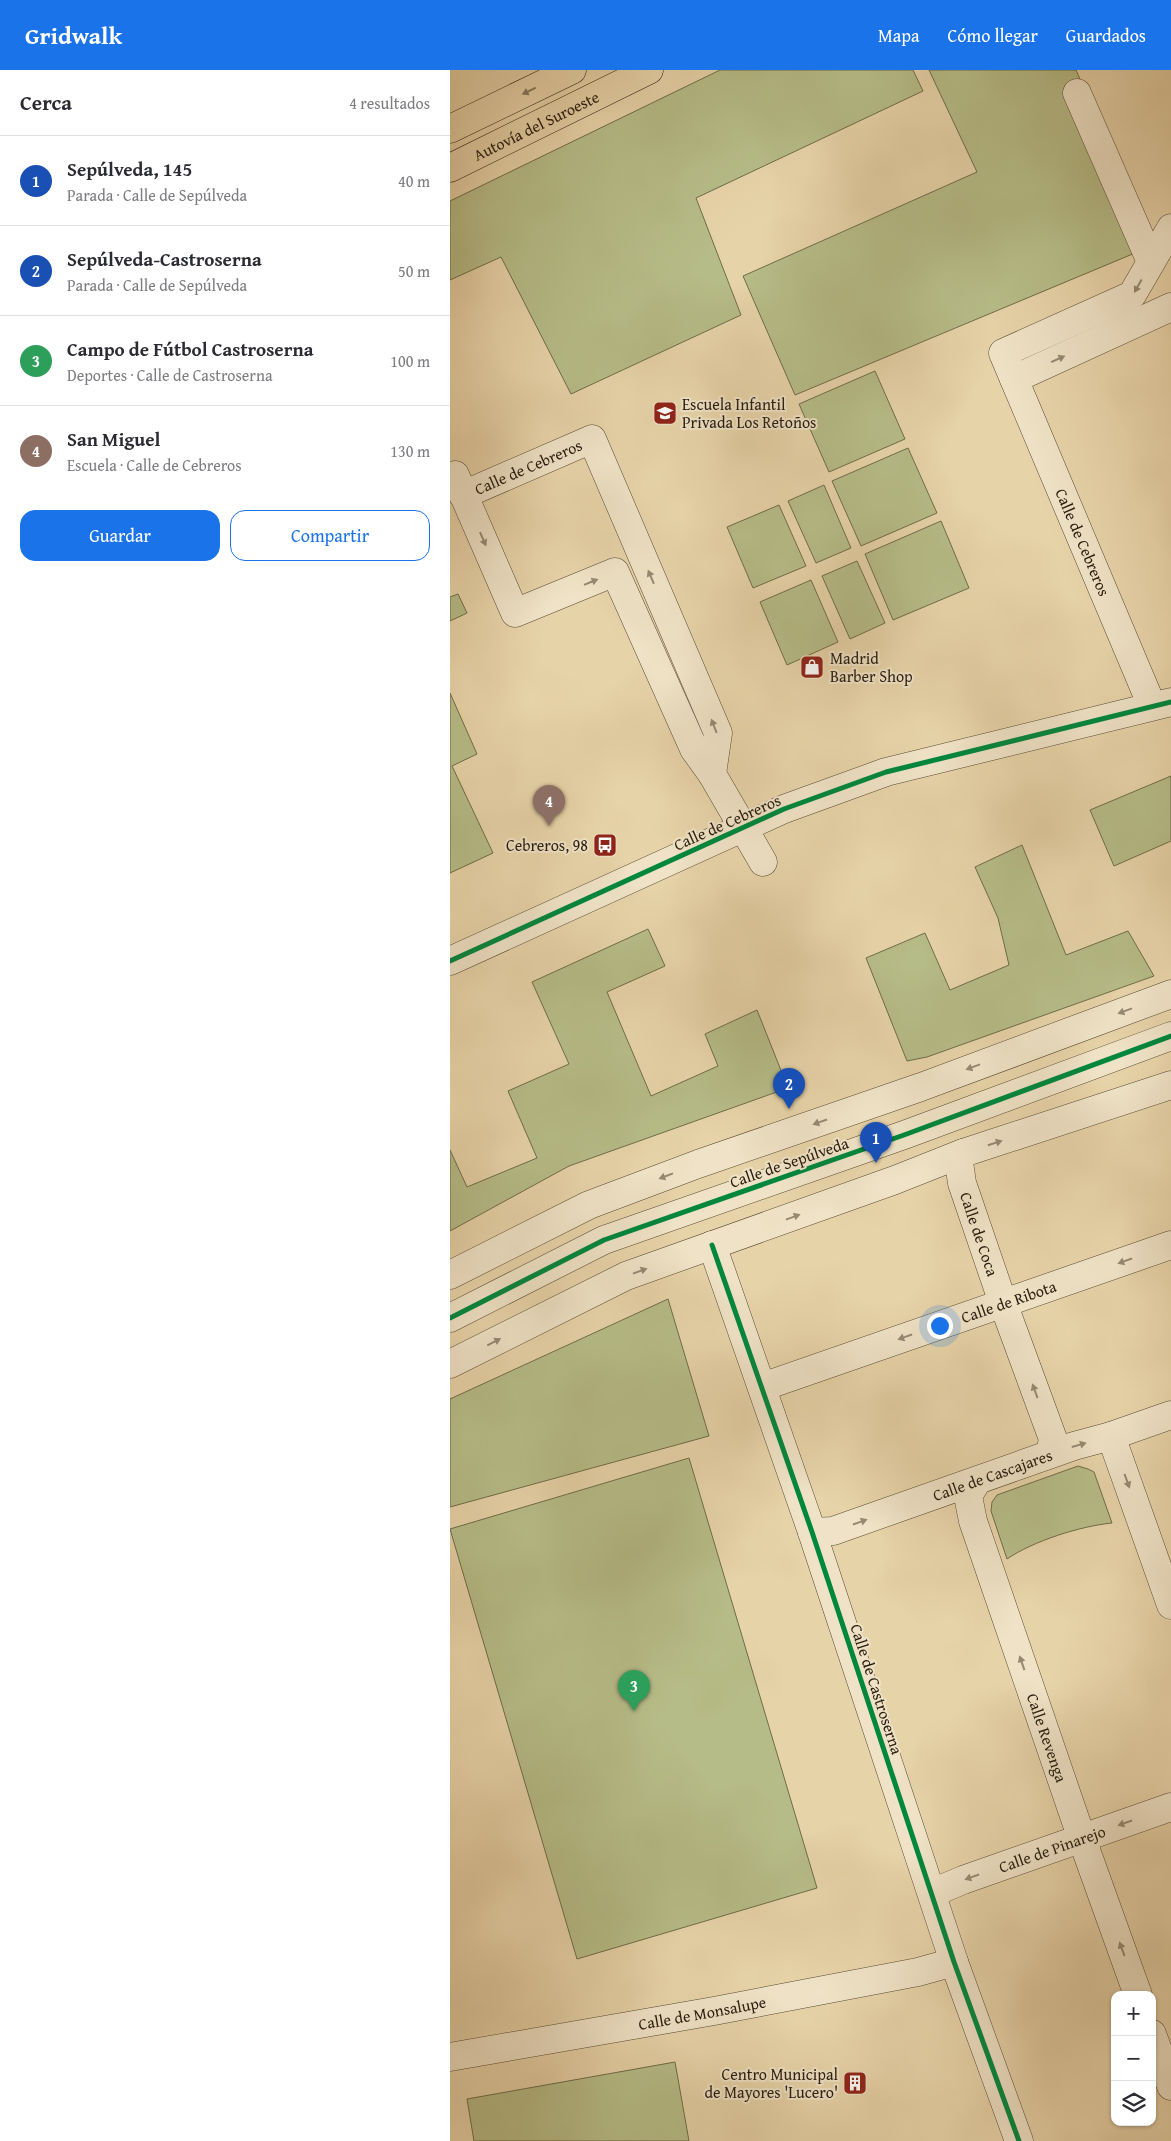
<!DOCTYPE html>
<html lang="es">
<meta charset="utf-8">
<style>
:root{--surface:#fff;--page:#f7f7f7;--text:#2b2b33;--muted:#7c7c81;--line:#e1e1e2;--accent:#1a73e8}
body{margin:0;font-family:"Gentium Book Plus",serif;background:var(--page);color:var(--text)}
.controls{position:absolute;right:15px;bottom:15px;display:grid;overflow:hidden;border-radius:10px;box-shadow:0 1px 4px #0004}
.controls button{width:45px;height:45px;display:grid;place-items:center;padding:0;border:0;border-bottom:1px solid var(--line);background:var(--surface);color:var(--text);font:25px sans-serif}
.you{position:absolute;left:489px;top:1255px;width:18px;height:18px;margin:-12px;border:4px solid #fff;border-radius:50%;background:#1a73e8;box-shadow:0 0 0 8px #1a73e833}
.badge{display:grid;place-items:center;width:32px;height:32px;border-radius:50%;background:var(--accent);color:#fff;font-size:16px;font-weight:700}
.pin{position:absolute;translate:-50% -41px;filter:drop-shadow(0 1px 2px #0008)}
.pin::after{content:'';position:absolute;top:26px;width:18px;height:15px;background:inherit;clip-path:polygon(0 0,100% 0,50% 100%)}
.list{margin:0;padding:0;list-style:none}
h2{display:flex;justify-content:space-between;align-items:center;height:65px;margin:0;padding:0 20px;font-size:21px}
h2 small{font-size:16px;font-weight:400;color:var(--muted)}
.list li{display:grid;grid-template-columns:32px 1fr auto;gap:15px;align-items:center;box-sizing:border-box;height:90px;padding:0 20px;border-top:1px solid var(--line)}
.list b{display:block;font-size:19px;white-space:nowrap}
.list p{margin:0;font-size:16px;white-space:nowrap;color:var(--muted)}
.list em{font-size:16px;font-style:normal;color:var(--muted)}
.actions{display:flex;gap:10px;padding:15px 20px}
.actions a{flex:1;padding:11px 0;border:1px solid var(--accent);border-radius:15px;text-align:center;font-size:18px;color:var(--accent)}
.actions .main{background:var(--accent);color:#fff}
.icon{flex:none;width:28px;height:28px;fill:none;stroke:currentColor;stroke-width:2;stroke-linecap:round;stroke-linejoin:round}
.map{position:relative;flex:none;width:721px;height:2071px;overflow:hidden}
header{display:flex;align-items:center;gap:30px;box-sizing:border-box;height:70px;padding:0 25px;background:var(--accent);color:#fff}
header strong{font-size:24px}
nav{display:flex;gap:28px;margin-inline-start:auto;font-size:18px}
main{display:flex}
aside{flex:1;background:var(--surface)}
.map>svg:first-child{display:block}
.green{fill:#b6bc87;stroke:#6e6c4a}
.lines{fill:none;stroke-linecap:round;stroke-linejoin:round}
.minor-casing{stroke:#574a34;stroke-width:29}
.highway-casing{stroke:#271c0e;stroke-width:29}
.minor{stroke:#efe2c6;stroke-width:28}
.highway{stroke:#e7d3a8;stroke-width:28}
.cycleway-casing{stroke:#efe2c6;stroke-width:8}
.cycleway{stroke:#00873e;stroke-width:5}
.oneway{fill:#87785b}
.oneway2{fill:#958973}
.labels{text-anchor:middle;dominant-baseline:central;stroke-width:4;stroke-linejoin:round;paint-order:stroke}
.street-label{font-size:16px;fill:#271c0e;stroke:#efe2c6}
.poi-label{font-size:16px;fill:#271c0e;stroke:#efe2c6;text-anchor:start}
</style>
<header>
<strong>Gridwalk</strong>
<nav><a>Mapa</a><a>Cómo llegar</a><a>Guardados</a></nav>
</header>
<main>
<aside>
<h2>Cerca<small>4 resultados</small></h2>
<ul class="list">
<li><span class="badge" style="background:#1a4fb4">1</span><div><b>Sepúlveda, 145</b><p>Parada · Calle de Sepúlveda</p></div><em>40 m</em></li>
<li><span class="badge" style="background:#1a4fb4">2</span><div><b>Sepúlveda-Castroserna</b><p>Parada · Calle de Sepúlveda</p></div><em>50 m</em></li>
<li><span class="badge" style="background:#2e9e5b">3</span><div><b>Campo de Fútbol Castroserna</b><p>Deportes · Calle de Castroserna</p></div><em>100 m</em></li>
<li><span class="badge" style="background:#8d6e63">4</span><div><b>San Miguel</b><p>Escuela · Calle de Cebreros</p></div><em>130 m</em></li>
</ul>
<div class="actions"><a class="main">Guardar</a><a>Compartir</a></div>
</aside>
<div class="map">
<svg width="721" height="2071" viewBox="0 0 721 2071">
<rect width="100%" height="100%" fill="#e7d3a8"/>
<filter id="stains"><feTurbulence type="fractalNoise" baseFrequency=".004" numOctaves="4"/><feColorMatrix values="0 0 0 0 .2 0 0 0 0 .09 0 0 0 0 .02 0 0 0 .5 -.17"/></filter>
<radialGradient id="worn" r=".72"><stop offset=".6" stop-color="#630" stop-opacity="0"/><stop offset="1" stop-color="#630" stop-opacity=".3"/></radialGradient>
<path class="green" d="M270,0h193l10,21 -227,107 45,117 -170,79 -70,-137 -51,23v-79z
M479,0h147l7,16 52,167 -340,142 -52,-119 234,-104z
M425,301l30,68 -76,33 -30,-68z
M458,378l29,65 -76,33 -29,-65z
M374,415l27,63 -35,15 -28,-62z
M329,435l27,61 -53,22 -26,-61z
M491,451l28,67 -76,32 -28,-66z
M407,491l28,62 -35,16 -28,-63z
M361,510l27,62 -51,23 -27,-63z
M8,524l9,19 -17,8v-24z
M0,623l27,61 -25,12 41,87 -43,20z
M721,706v65l-57,25 -24,-56z
M572,775l44,110 62,-24 26,45 -227,81 -20,4 -41,-103 59,-25 25,57 59,-25 -11,-47 -23,-51z
M198,859l17,37 -58,26 44,104 67,-30 -13,-32 52,-24 31,78 -219,78 -119,65v-81l17,37 70,-29 -29,-67 61,-27 -37,-82z
M218,1229l41,137 -259,71v-108z
M239,1388l128,430 -240,71 -127,-430z
M628,1396l10,3 6,3 18,51c-31,3 -79,18 -105,36l-16,-48 1,-9 5,-7z
M225,1992l14,79h-215l-7,-42z"/>
<g class="lines">
<g class="minor-casing">
<g id="minor">
<path d="M627,23l74,169"/>
<path d="M564,309l157,-72"/>
<path d="M0,407l5,-2 60,138 100,-41 79,177 18,25 51,88"/>
<path id="s1" d="M13,425l129,-56 126,294 -6,41"/>
<path d="M702,636l-149,-353 129,-58 39,-67"/>
<path d="M0,891l334,-152 102,-37 285,-70"/>
<path id="s2" d="M513,1083l-4,9 3,21 41,120 50,136 -3,15"/>
<path d="M262,1175l100,287 142,430 65,179"/>
<path d="M0,1205l139,-70 109,-41 223,-77 250,-93"/>
<path d="M0,1248l154,-78 300,-105 267,-99"/>
<path d="M0,1294l176,-88 269,-96 68,-27 208,-68"/>
<path id="s3" d="M312,1317l409,-142"/>
<path d="M661,1366l60,169"/>
<path id="s4" d="M527,1411l-9,15 5,25 109,318 56,156"/>
<path id="s5" d="M362,1462l21,-1 241,-85 37,-10 60,-21"/>
<path id="s6" d="M482,1823l31,-13 208,-73"/>
<path d="M702,1964l19,52"/>
<path id="s7" d="M0,1987l264,-46 204,-39 36,-10"/>
</g>
</g>
<g class="highway-casing">
<g id="highway">
<path d="M0,59l122,-59"/>
<path id="s8" d="M0,98l199,-98"/>
</g>
</g>
<use href="#minor" class="minor"/>
<use href="#highway" class="highway"/>
<g class="cycleway-casing">
<path id="cycleway" d="M0,891l334,-152 102,-37 285,-70
M262,1175l100,287 142,430 65,179
M0,1248l154,-78 300,-105 267,-99"/>
</g>
<use href="#cycleway" class="cycleway"/>
</g>
<defs><path id="oneway-solid" d="M-6-.8H1V-3.2L6.5 0L1 3.2V.8H-6Z" transform="scale(1.25)"/></defs>
<use class="oneway" href="#oneway-solid" transform="translate(79 21) rotate(154)"/>
<g class="oneway2">
<use href="#oneway-solid" transform="translate(688 216) rotate(119)"/>
<use href="#oneway-solid" transform="translate(608 289) rotate(-24)"/>
<use href="#oneway-solid" transform="translate(33 469) rotate(66)"/>
<use href="#oneway-solid" transform="translate(201 507) rotate(-113)"/>
<use href="#oneway-solid" transform="translate(141 512) rotate(-22)"/>
<use href="#oneway-solid" transform="translate(264 656) rotate(-111)"/>
<use href="#oneway-solid" transform="translate(675 941) rotate(160)"/>
<use href="#oneway-solid" transform="translate(523 997) rotate(160)"/>
<use href="#oneway-solid" transform="translate(370 1052) rotate(161)"/>
<use href="#oneway-solid" transform="translate(545 1073) rotate(-18)"/>
<use href="#oneway-solid" transform="translate(216 1106) rotate(159)"/>
<use href="#oneway-solid" transform="translate(343 1147) rotate(-20)"/>
<use href="#oneway-solid" transform="translate(675 1191) rotate(161)"/>
<use href="#oneway-solid" transform="translate(190 1201) rotate(-20)"/>
<use href="#oneway-solid" transform="translate(455 1267) rotate(161)"/>
<use href="#oneway-solid" transform="translate(44 1272) rotate(-27)"/>
<use href="#oneway-solid" transform="translate(585 1321) rotate(-110)"/>
<use href="#oneway-solid" transform="translate(629 1375) rotate(-16)"/>
<use href="#oneway-solid" transform="translate(677 1411) rotate(70)"/>
<use href="#oneway-solid" transform="translate(410 1452) rotate(-19)"/>
<use href="#oneway-solid" transform="translate(572 1593) rotate(-109)"/>
<use href="#oneway-solid" transform="translate(675 1753) rotate(161)"/>
<use href="#oneway-solid" transform="translate(522 1807) rotate(161)"/>
<use href="#oneway-solid" transform="translate(672 1879) rotate(-110)"/>
</g>
<defs>
<g id="school-square" transform="scale(1.25)"><rect x="-9" y="-9" width="18" height="18" rx="4" fill="#8f2418" stroke="#efe2c6"/><path d="M0-5L7-2L0 1L-7-2ZM-4 1L0 2.5L4 1V4Q0 6-4 4Z" fill="#fff"/></g>
<g id="shop-square" transform="scale(1.25)"><rect x="-9" y="-9" width="18" height="18" rx="4" fill="#8f2418" stroke="#efe2c6"/><path d="M-5-2.5h2.3a2.7 3.5 0 0 1 5.4 0H5L5.5 6h-11ZM-1.5-2.5h3a1.5 2.3 0 0 0-3 0Z" fill="#fff"/></g>
<g id="bus-square" transform="scale(1.25)"><rect x="-9" y="-9" width="18" height="18" rx="4" fill="#8f2418" stroke="#efe2c6"/><path d="M-5-6H5V4H4V6H2V4H-2V6H-4V4H-5ZM-3.5-4V0h7V-4ZM-3.5 1.2v1.5H-2V1.2ZM2 1.2v1.5H3.5V1.2Z" fill="#fff"/></g>
<g id="building-square" transform="scale(1.25)"><rect x="-9" y="-9" width="18" height="18" rx="4" fill="#8f2418" stroke="#efe2c6"/><path d="M-4-6H4V6H1V3H-1V6H-4ZM-2.5-4.3h1.7v1.8h-1.7ZM.8-4.3h1.7v1.8H.8ZM-2.5-1h1.7V.8h-1.7ZM.8-1h1.7V.8H.8Z" fill="#fff"/></g>
</defs>
<g fill-rule="evenodd">
<use href="#school-square" x="215" y="343"/>
<use href="#shop-square" x="362" y="597"/>
<use href="#bus-square" x="155" y="775"/>
<use href="#building-square" x="405" y="2013"/>
</g>
<g class="labels">
<g class="street-label">
<text stroke="none"><textPath href="#s8" startOffset="96">Autovía del Suroeste</textPath></text>
<text stroke="none"><textPath href="#s1" startOffset="71">Calle de Cebreros</textPath></text>
<text transform="translate(633 472) rotate(67)">Calle de Cebreros</text>
<text transform="translate(277 752) rotate(-24)">Calle de Cebreros</text>
<text transform="translate(339 1092) rotate(-19)">Calle de Sepúlveda</text>
<text stroke="none"><textPath href="#s2" startOffset="85">Calle de Coca</textPath></text>
<text stroke="none"><textPath href="#s3" startOffset="261">Calle de Ribota</textPath></text>
<text stroke="none"><textPath href="#s5" startOffset="190">Calle de Cascajares</textPath></text>
<text transform="translate(427 1619) rotate(72)">Calle de Castroserna</text>
<text stroke="none"><textPath href="#s4" startOffset="272">Calle Revenga</textPath></text>
<text stroke="none"><textPath href="#s6" startOffset="128">Calle de Pinarejo</textPath></text>
<text stroke="none"><textPath href="#s7" startOffset="256">Calle de Monsalupe</textPath></text>
</g>
<g class="poi-label">
<text x="232" y="334">Escuela Infantil<tspan x="232" dy="18">Privada Los Retoños</tspan></text>
<text x="380" y="588">Madrid<tspan x="380" dy="18">Barber Shop</tspan></text>
<text x="138" y="775" text-anchor="end">Cebreros, 98</text>
<text x="388" y="2004" text-anchor="end">Centro Municipal<tspan x="388" dy="18">de Mayores 'Lucero'</tspan></text>
</g>
</g>
<rect width="100%" height="100%" filter="url(#stains)"/>
<rect width="100%" height="100%" fill="url(#worn)"/>
</svg>
<div class="controls">
<button>+</button>
<button>−</button>
<button><svg class="icon" aria-label="layers" viewBox="0 0 24 24"><path d="M12 4l9 5-9 5-9-5zM3 14l9 5 9-5"/></svg></button>
</div>
<div class="you"></div>
<div class="pin badge" style="left:426px;top:1093px;background:#1a4fb4">1</div>
<div class="pin badge" style="left:339px;top:1039px;background:#1a4fb4">2</div>
<div class="pin badge" style="left:184px;top:1641px;background:#2e9e5b">3</div>
<div class="pin badge" style="left:99px;top:756px;background:#8d6e63">4</div>
</div>
</main>
